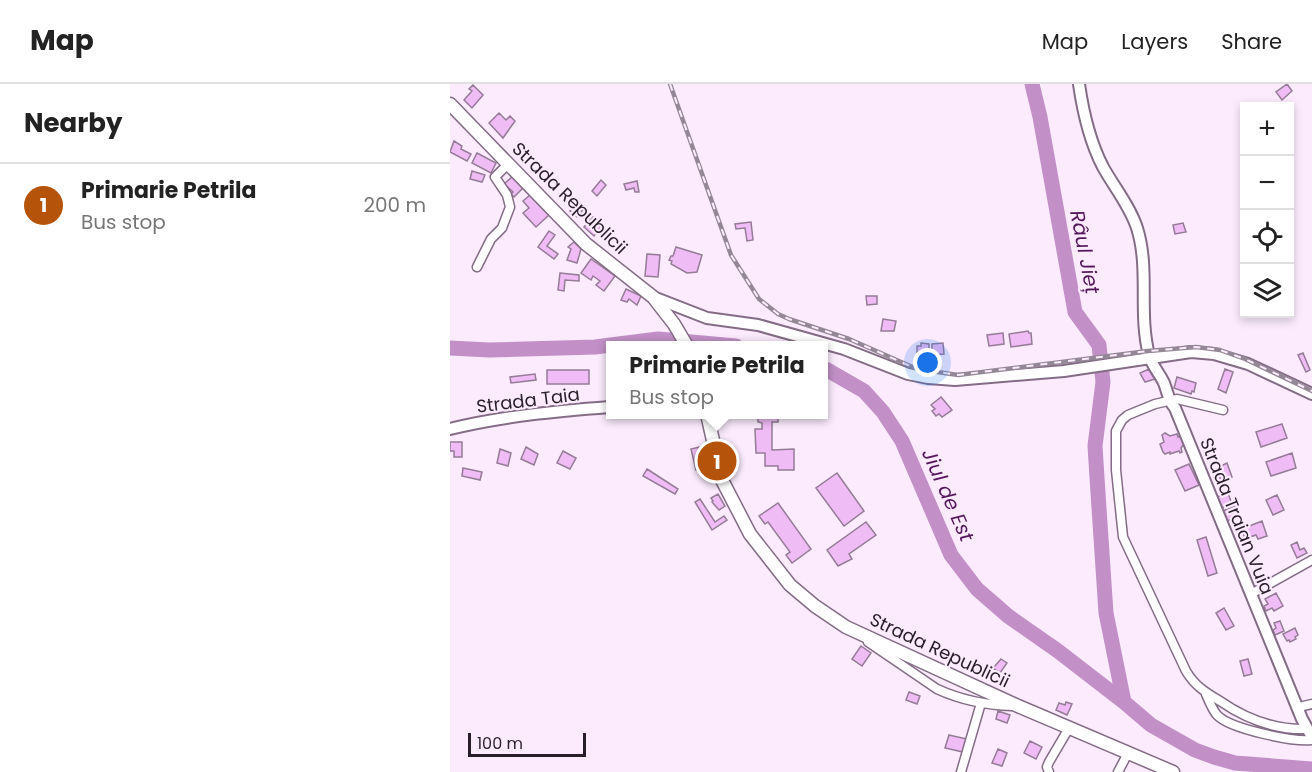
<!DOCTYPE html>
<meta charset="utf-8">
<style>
:root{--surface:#fff;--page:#f6f6f6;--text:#222;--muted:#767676;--line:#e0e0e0;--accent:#b45309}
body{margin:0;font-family:Poppins,sans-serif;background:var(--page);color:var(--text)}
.controls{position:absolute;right:18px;top:18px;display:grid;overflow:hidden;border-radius:0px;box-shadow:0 3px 9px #0003}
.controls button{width:54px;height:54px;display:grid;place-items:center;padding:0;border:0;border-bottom:2px solid var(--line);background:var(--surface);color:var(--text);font:30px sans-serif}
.scale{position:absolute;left:18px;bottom:15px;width:118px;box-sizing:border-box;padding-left:6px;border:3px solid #281e29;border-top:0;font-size:16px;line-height:21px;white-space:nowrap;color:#281e29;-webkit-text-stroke:4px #fbebfd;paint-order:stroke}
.you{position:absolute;left:478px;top:279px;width:21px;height:21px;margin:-15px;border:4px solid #fff;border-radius:50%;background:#1a73e8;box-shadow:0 0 0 9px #1a73e833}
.badge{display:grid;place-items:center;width:39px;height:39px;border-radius:50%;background:var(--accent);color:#fff;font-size:20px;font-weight:700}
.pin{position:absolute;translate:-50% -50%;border:3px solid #fff;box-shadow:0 2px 6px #0006}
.popup{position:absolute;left:156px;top:257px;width:222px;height:78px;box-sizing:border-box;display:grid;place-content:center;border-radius:0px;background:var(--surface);filter:drop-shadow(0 2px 4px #0005);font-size:20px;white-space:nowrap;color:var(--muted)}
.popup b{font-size:22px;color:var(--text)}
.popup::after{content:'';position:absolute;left:50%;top:100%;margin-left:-12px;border:12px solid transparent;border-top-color:var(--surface)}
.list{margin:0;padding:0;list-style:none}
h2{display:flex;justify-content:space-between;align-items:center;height:78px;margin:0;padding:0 24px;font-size:26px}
h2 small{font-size:20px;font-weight:400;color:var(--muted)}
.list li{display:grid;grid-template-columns:39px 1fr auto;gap:18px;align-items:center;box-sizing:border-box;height:84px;padding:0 24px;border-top:2px solid var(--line)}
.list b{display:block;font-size:22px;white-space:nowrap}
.list p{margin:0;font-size:20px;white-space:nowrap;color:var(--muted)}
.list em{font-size:20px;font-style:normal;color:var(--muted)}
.icon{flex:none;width:33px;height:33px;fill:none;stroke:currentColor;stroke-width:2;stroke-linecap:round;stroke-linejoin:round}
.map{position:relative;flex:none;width:862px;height:688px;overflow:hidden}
header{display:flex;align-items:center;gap:36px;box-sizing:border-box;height:84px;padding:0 30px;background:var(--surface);border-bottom:2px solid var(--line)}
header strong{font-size:28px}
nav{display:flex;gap:33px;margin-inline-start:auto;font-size:21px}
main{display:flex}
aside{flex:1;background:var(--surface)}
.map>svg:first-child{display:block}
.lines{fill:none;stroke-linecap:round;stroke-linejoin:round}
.river{stroke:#c290c7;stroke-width:15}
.building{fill:#f0bcf5;stroke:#947b96;stroke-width:1.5}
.minor-casing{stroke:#846c86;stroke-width:11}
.tertiary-casing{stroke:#846c86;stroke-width:14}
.secondary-casing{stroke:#846c86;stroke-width:15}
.minor{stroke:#fff;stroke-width:8}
.tertiary{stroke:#fff;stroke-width:10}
.secondary{stroke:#fff;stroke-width:12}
.rail-casing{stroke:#958896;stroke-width:4.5}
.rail{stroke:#fbebfd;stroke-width:2;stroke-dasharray:7;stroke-linecap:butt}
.labels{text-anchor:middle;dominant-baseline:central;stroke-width:4.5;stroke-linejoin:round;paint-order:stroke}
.street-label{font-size:18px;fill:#281e29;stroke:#fbebfd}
.water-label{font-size:20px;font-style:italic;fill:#54175b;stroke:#fbebfd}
</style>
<header>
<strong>Map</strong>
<nav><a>Map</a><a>Layers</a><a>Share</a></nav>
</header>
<main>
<aside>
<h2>Nearby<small></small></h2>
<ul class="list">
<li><span class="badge">1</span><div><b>Primarie Petrila</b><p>Bus stop</p></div><em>200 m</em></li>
</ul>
</aside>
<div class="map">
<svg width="862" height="688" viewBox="0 0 862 688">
<rect width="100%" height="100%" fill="#fbebfd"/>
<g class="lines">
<path class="river" d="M582,0l8,33 35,195 24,33 4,37 -8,64 3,47 8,120 18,89 27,23 44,25 19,7 21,6 77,6
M0,264l39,2 106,-3 63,-8 78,7
M374,284l40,23 19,21 19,29 49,114 26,34 31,27 50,35 66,51"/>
</g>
<path class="building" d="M837,0l5,7 -10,9 -6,-8z
M23,1l10,10 -11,13 -8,-8 8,-9 -3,-2z
M49,29l7,7 4,-4 5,5 -12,17 -14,-15z
M4,57l8,5 -1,3 10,5 -4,7 -17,-9z
M27,69l19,10 -5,10 -19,-10z
M22,87l13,4 -3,7 -12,-3z
M62,93l11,11 -9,9 -3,-3 2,-2 -9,-8z
M151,96l5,5 -9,11 -5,-5z
M187,97l2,11h-4l-1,-4 -8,2 -2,-6z
M80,111l19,20 -13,12 -13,-14 6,-5 -6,-7z
M127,116l8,7 -8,10 -7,-6z
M143,133l8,10 -7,9 -10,-9z
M301,138l2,18 -6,1 -2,-13 -9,1 -1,-5z
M733,139l3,9 -11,2 -2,-9z
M99,147l6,4 -8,11 11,8 -4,5 -16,-12z
M124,158l7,7 -4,14 -10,-3 4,-11 -3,-2z
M226,163l26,8 -5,17 -10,1 -16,-9 1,-3 -3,-1 2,-4h2z
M197,170l13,1 -2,22 -13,-1z
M141,175l24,17 -11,15 -8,-6 4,-4 -7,-5 -2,4 -10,-7z
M110,189l19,2v6l-14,-1 -1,11 -6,-1z
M176,205l15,7 -4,9 -8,-6 -2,3 -6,-2z
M416,212h11v8l-10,1z
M433,235l13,2 -2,10h-13z
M578,247l1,2h2l1,11 -21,3 -2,-13z
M553,249l1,11 -15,2 -2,-11z
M471,259l8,1v12h-12v-10h4z
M493,259l1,11 -12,1v-11z
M853,269l7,17 -4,2 -8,-17z
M699,285l6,10 -10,3 -5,-9z
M775,285l8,3 -7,21 -8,-4z
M97,286h42v14h-42z
M85,290l1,6 -25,3 -1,-6z
M727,293l19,6 -2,9 -2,-1 -1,3 -17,-6z
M491,313l11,13 -10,7 -3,-3 -3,2 -4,-5 3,-2 -4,-4z
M328,330v8h-6v28l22,-1v21h-16v-4h-13v-13h-9l-1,-24h7v-6l-4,-1v-7z
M832,340l5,14 -26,9 -5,-15z
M715,349l5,3 7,-2 1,3 3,-1 3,8 -3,4 1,4 -2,1 -1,-2 -9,3v-2l-5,2 -2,-2 -3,-8 4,-2 -2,-7z
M0,358h12v15h-8v-6h-4z
M76,363l12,7 -4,11 -13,-6z
M250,363l5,21 -9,2 -5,-21z
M50,365l11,4 -3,13 -11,-3z
M113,367l13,7 -6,11 -13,-6z
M842,369l4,15 -25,8 -5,-14z
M777,379l5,14 -11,4 -2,-6 2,-1 -1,-4 2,-1 -1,-3z
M739,380l10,21 -14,6 -10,-21z
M13,384l19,4 -2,8 -18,-4z
M197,385l31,20 -3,5 -32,-18z
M387,389l27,38 -20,15 -28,-38z
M778,409l4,11 -10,4 -5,-11z
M268,410l7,12 -6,4 -7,-8 1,-1 -2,-3z
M827,411l7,15 -11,5 -7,-15z
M250,415l15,23 9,-6 3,4 -15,10 -17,-28z
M328,419l33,46 -19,14 -6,-8 4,-3 -22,-30 -3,2 -6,-8z
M785,422l1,3 -4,1 3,8 -8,3 -4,-10z
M812,437l5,15 -9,3 -2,-4 -9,3 -1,-3 -2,1 -2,-7z
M416,438l10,13 -27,19 3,5 -14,7 -11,-16z
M756,453l11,36 -9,3 -11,-36z
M847,458l3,8 4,-2 3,5 -10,5 -6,-13z
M826,509l7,13 -9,5 -2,-3 -6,3 -2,-5 4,-2 -3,-5z
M774,524l10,18 -8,4 -10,-17z
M830,537l4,10 -9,4 -2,-5 3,-2 -2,-5z
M845,544l3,7 -3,2 1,2 -6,3 -1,-2 -2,1 -4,-7z
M411,562l10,7 -9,13 -10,-7z
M551,575l6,4 -7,10 -7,-5z
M798,575l4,15 -8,2 -4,-15z
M459,608l11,4 -3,8 -11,-4z
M616,618l6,2 -5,11 -11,-5 3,-7 6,2z
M548,627l12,4 -3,8 -11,-4z
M499,651l18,4 -4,13 -18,-4z
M580,657l12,6 -6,12 -12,-6z
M548,665l9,4 -5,13 -10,-3z"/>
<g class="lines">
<g class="minor-casing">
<path id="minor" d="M27,183l14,-28 11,-11 8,-21 -3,-12 -12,-18 13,-13
M773,326l-46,-11 -22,5 -27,11 -6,5 -6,11v39l7,67 63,134c9,15 19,21 34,30 26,18 55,29 87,28
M801,510l61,-34
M418,558l69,47c24,11 48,16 75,17
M756,610c3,7 6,15 11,21 13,14 76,27 95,25
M849,623l13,-3
M511,688l20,-69
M599,688l-2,-5 2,-5 20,-34
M668,688l10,-19"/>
</g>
<g class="tertiary-casing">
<path id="tertiary" d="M629,0c4,28 11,58 24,83 11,20 27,39 34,61 13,41 1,85 12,127 2,9 11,19 15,28 4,10 4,17 11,25l127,311 10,18
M203,213l54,21 51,7 86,24 64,25 20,4 27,2 109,-9 127,-19 23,2 34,10 64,30
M0,345c53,-13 107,-18 160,-22"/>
</g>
<g class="secondary-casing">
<path id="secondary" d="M0,20l136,140 67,53 21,27 13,22
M257,330l15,66 28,54 40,51 25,21 31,21 172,79 155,66"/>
</g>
<use href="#minor" class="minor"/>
<use href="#tertiary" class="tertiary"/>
<use href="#secondary" class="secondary"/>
<g class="rail-casing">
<path id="rail" d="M220,0l61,171 28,44 19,15 11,5 60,20 68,30 41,6 190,-24 48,-4 24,3 25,9 67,32"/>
</g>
<use href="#rail" class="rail"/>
</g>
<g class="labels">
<g class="street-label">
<text transform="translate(120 114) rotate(44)">Strada Republicii</text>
<text transform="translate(78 316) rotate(-7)">Strada Taia</text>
<text transform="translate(787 432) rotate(68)">Strada Traian Vuia</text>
<text transform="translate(490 566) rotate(25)">Strada Republicii</text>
</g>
<g class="water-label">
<text transform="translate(635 168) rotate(79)">Râul Jieț</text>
<text transform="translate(498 411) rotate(66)">Jiul de Est</text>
</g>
</g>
</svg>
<div class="controls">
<button>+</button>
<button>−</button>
<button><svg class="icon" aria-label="locate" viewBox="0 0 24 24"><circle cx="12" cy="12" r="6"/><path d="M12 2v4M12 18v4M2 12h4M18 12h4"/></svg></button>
<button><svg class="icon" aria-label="layers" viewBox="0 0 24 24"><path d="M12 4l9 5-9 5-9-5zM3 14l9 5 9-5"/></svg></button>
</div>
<div class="scale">100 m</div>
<div class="you"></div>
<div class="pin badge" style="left:267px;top:377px">1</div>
<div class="popup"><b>Primarie Petrila</b>Bus stop</div>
</div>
</main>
